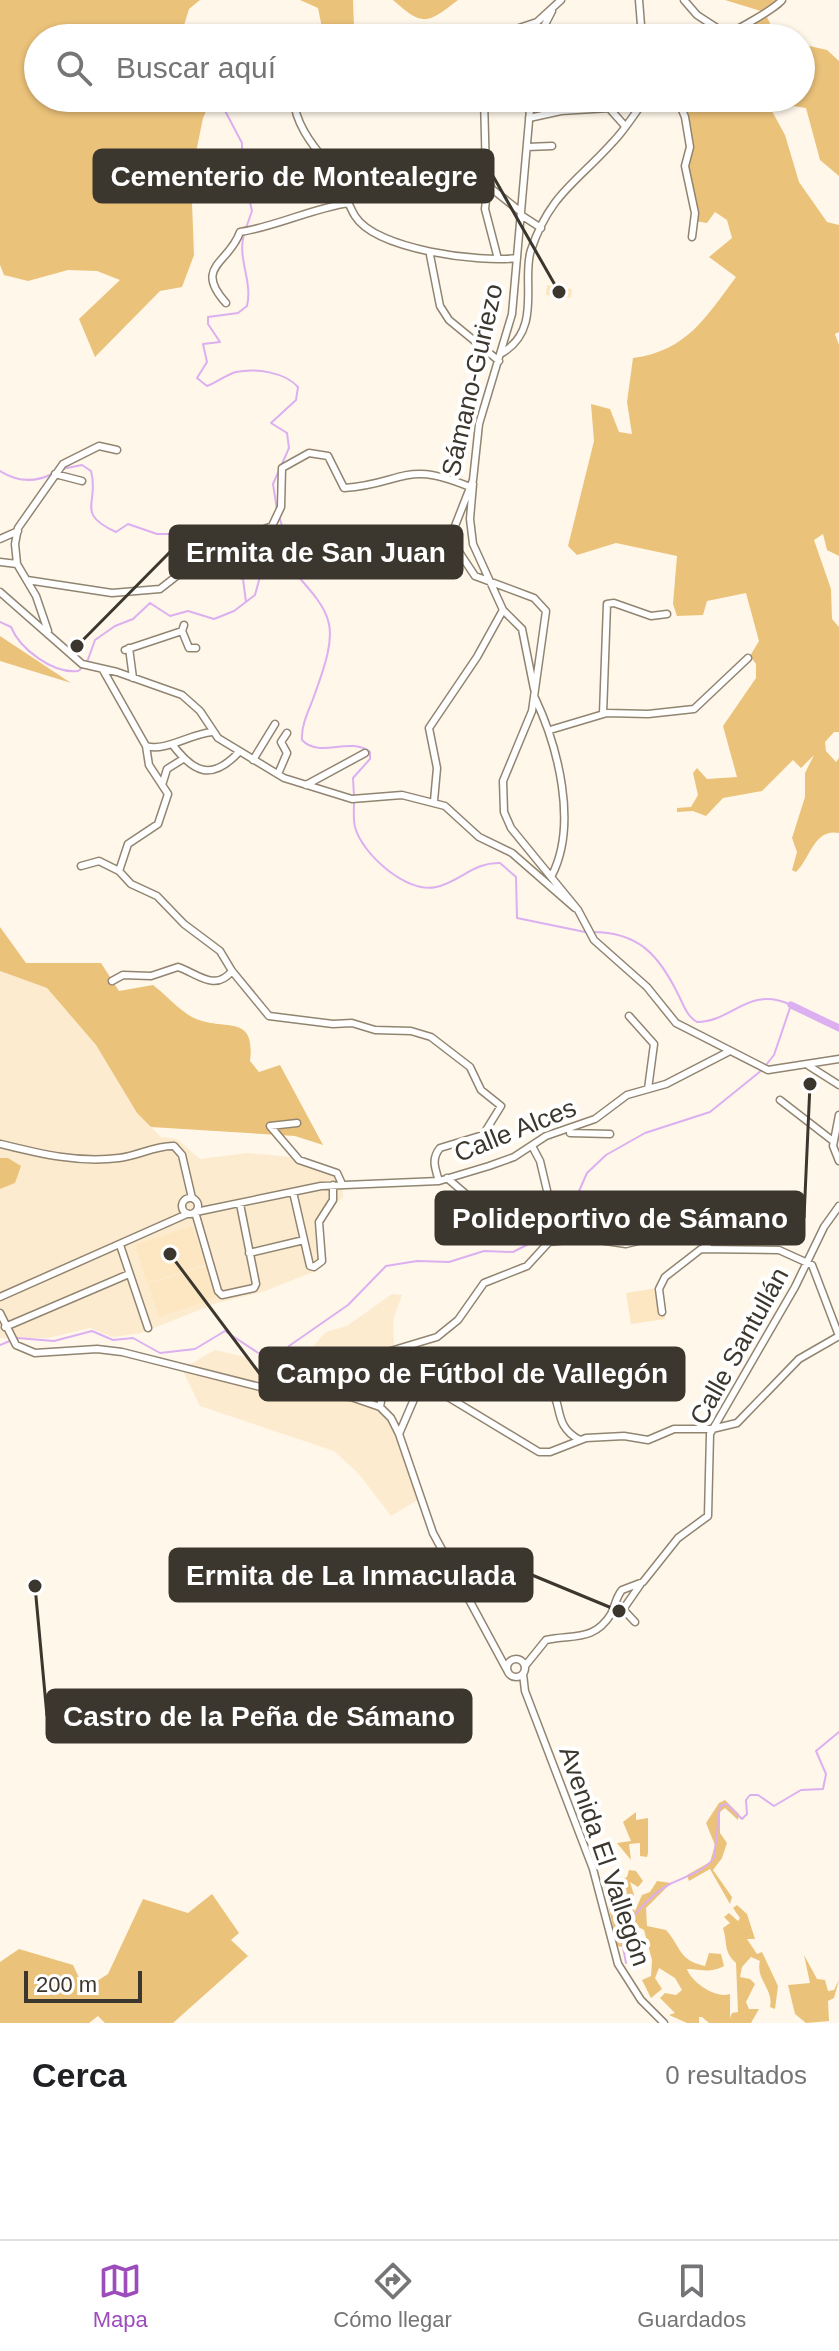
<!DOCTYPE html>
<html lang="es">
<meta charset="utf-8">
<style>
:root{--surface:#fff;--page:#f2f2f2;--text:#202124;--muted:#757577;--line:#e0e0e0;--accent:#9d4cbc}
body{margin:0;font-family:Arial,sans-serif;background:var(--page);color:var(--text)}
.scale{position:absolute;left:24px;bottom:20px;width:118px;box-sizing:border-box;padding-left:8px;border:4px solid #3c372e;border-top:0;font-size:22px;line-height:28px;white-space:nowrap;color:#3c372e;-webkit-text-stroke:6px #fff;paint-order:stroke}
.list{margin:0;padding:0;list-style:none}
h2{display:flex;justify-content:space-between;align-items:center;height:104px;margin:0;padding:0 32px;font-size:34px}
h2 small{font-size:26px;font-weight:400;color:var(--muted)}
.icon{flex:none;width:44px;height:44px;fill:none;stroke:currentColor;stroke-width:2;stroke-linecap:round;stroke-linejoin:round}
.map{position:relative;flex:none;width:839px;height:2023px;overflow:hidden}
.search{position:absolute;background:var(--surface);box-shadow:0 2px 6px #0004;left:24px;right:24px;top:24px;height:88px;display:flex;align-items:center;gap:20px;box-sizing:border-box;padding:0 28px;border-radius:44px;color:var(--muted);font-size:30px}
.sheet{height:216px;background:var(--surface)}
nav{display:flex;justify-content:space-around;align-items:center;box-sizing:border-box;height:112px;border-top:2px solid var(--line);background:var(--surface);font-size:22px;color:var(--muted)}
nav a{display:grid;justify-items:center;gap:4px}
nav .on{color:var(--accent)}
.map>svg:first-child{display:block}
.built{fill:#fcebce}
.green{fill:#fde7c2}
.forest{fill:#ebc27a}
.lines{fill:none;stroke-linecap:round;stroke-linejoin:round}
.stream{stroke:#dcaff0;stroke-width:2}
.river{stroke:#dcaff0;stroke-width:7}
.minor-casing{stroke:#918571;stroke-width:9}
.minor{stroke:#fff;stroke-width:6}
.labels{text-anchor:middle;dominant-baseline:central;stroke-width:8;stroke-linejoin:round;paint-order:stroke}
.street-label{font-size:26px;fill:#3c372e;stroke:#fff}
.leader{fill:none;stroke:#3c372e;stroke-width:3}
.callout-dot{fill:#3c372e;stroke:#fff;stroke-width:3}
.callout{fill:#3c372e;stroke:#3c372e;stroke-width:3}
.callout-label{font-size:28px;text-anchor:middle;font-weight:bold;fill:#fff}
</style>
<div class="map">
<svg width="839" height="2023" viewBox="0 0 839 2023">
<rect width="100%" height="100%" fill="#fff7ea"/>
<path class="built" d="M0,971l47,17 49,57 41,68 24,24 16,2 23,20 48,-6 53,5 40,13 2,26 -14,13 -6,17 1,37 -8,7 -54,21 -45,11 -76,30 -28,4 -23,-9 -42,10h-48v-149l15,-6 -7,-25h-8z
M392,1294l10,1 -9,25 1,25 -12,6 -3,10 3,41 39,96 -30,18 -32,-42 -25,-23 -134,-45 -18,-37 33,-19 31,7 14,14 28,6 11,-22 11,-5 16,-18 21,-6z"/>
<path class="green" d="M547,285l25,4 -1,9 -25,-3z
M192,1226l13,38 -58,19 -12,-38z
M206,1266l10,32 -57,19 -11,-33z
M658,1288l7,31 -34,5 -5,-31z"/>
<path class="forest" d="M0,0h200l-11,9 -7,23 3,6h-147v60h174l-9,20 -12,59 3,78 -12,32 -22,4 -65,66 -16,-38 41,-39 -23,-9 -29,-1 -40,11 -24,-6 -4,-10z
M300,0h53l1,28 -31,5 -5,-25z
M393,0h65c-31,24 -35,27 -65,0z
M725,0h55l-13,13z
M767,17l10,21h-47l23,-18z
M801,44l26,6 12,11v115l-19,-16 -14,-52 -39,-6 18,33 14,47 28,40 12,3v107l-4,2 4,11v211l-12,-6 -4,-16 -9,6 17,49 1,30 7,8v105h-5l-9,10 1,9 10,11 3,-4v75c-25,-5 -29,26 -43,39l-4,-2 5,-18 -5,-14 13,-41v-24l9,-18 -13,13 -8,-8 -31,31 -39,7 -17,18 -13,-5 -16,1v-4l14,-1 7,-12 -5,-22 4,-5 10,11 30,-2 -14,-51 33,-48v-14l-6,-8 9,-15 -13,-48 -39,8 -4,14 -26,1 -4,-12 4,-48 -61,-13 -39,12 -9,-9 26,-105 -3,-37 19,5 9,23 13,2 -5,-32 6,-44c54,-7 73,-41 103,-81l-27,-20 23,-19 -5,-18 -12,-8 -8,11 -12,-2 -9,-77 3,-46h112z
M0,636l71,47 -71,-22z
M0,927l26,36h75l18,28 34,-6c12,9 26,25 39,32 31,16 64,-6 58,44l9,11 21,-7 43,80 -28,-9 -144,-9 -14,-14 -41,-68 -49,-57 -47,-17z
M0,1158h8l13,8 -6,17 -15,6z
M725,1800l14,14 -1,6 -13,-12 -5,4v21l7,10 -5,15 -9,12 19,27 -2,7 -20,-35 -21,12 -2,-6 23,-13 5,-17 -9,-22 13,-20z
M636,1812v8l12,-2v35l-1,4 -7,-1v-13l-11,1 2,16 -14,-17 14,-2 -8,-19z
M629,1870l7,1 7,10 -5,6 -8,-5 4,13 -6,7 7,9 7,-16 8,-3 7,-11 14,2 -25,25 1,18 19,4c16,18 12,30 39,36l4,-13 12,1 3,12c-15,8 -23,3 -37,3 4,13 29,30 43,25v24l2,-5 6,-1 -2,-49c-13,-12 -8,-19 -13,-35l7,-5 -6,-6 5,-4 9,8 2,-3 -7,-10 4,-3 10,9 8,25h-8l10,15 5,-2 16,34 -3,23 -5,-2c4,-18 -15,-28 -10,-46l-9,-4 -9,10 -2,10 10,2 5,5 -9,18 3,7h10l-8,14h-42l-7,-6h-3v6h-12l-18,-8 6,-2 -15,-15 5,-5 11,2 6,-5 -7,-12 -16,-10 -4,10 7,11 -11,9 -9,-18 9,-4 1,-16 -8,-30 -12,-6 -9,9 -1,14 -5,-1 -13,-61 23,-8z
M212,1894l27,39 -8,7 17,16 -75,67h-68l-7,-7 -9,7h-89v-61l19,-13 54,16 8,17 10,3 17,-11 35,-75 45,14z
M804,1955l13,24 8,1 3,11 6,-1 5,-10 -5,18 -6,3 1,20 -23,2 -11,-9 -7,-29 22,-2z"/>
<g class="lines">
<path class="stream" d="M222,105l20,38v24l10,44 -6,17
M244,234c-7,25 9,47 3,72l-9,7 -30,4v7l12,18 -17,2 4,18 -10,16 10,8c10,-4 19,-11 29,-14 19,-4 49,0 62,15l-2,13 -25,23 16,10 2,15 -16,36 4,26
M62,469l20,-4 9,6c9,32 -17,42 25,61l12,-8 29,10h33l3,4 -3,16 5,5
M0,471c16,10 34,12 52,3
M279,516l6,20 -4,19
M280,556c54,61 63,62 33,143 -5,13 -12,27 -11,41 18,19 48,-4 68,12v7l-17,19 1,18
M201,562l23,12 19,5 3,23
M0,622l11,5c9,22 42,47 67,44l8,-6 9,-25 20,-14 18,-7 17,-16 20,13 18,-5 26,8 20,-8 21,-16 9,-33 15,-5
M354,802c0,8 -1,17 1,25 7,27 52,67 81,60 24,-5 37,-25 64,-24l16,14 1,41 68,14
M0,1345l17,-7 37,3 38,-10 21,9 20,-2 27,15 35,-4 30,-18 50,33 14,-18 59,-41 38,-39 31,-5 32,1 35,-11 29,1 37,-19 22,-26 15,-34 19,-18 39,-22 65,-21 52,-42 12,-15 17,-50c-43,-20 -58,17 -94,17 -10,-6 -13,-16 -18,-26 -20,-41 -40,-64 -87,-64
M626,1963l-5,-27c10,-19 30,-42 49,-52 16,-8 33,-12 44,-26l6,-52 7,-2 15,15 5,-5 -1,-14 4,-5h8l16,11 27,-16 22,-1 3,-15 -10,-23 23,-19"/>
<path class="river" d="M791,1005l48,23"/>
<g class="minor-casing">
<path id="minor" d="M639,0l3,38
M684,0l13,15 20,13 1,10
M719,37c11,-2 57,-29 63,-37
M489,38l48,-16 24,-22
M538,38l14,-27
M294,98c0,26 21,50 36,69 11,14 16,34 25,49 21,34 126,47 162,42
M484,98l2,77 6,14 29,23
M531,98l-19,216 -33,110 -6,56 -20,51 6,21 16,24 59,22 12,13 -14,100 -29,70 1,31 7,16 67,82 16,30 53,47 29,36 92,47 71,-11
M677,98l8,19 5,30 -5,19 10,47 -3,24
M546,114l2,-16
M529,118l32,-7 48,-3 16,18
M527,147l25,-1
M488,182l-3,27 13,50
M521,215l20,13
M430,255l10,51 9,14 50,41
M226,303c-33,-37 3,-39 14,-71 35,-5 73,-24 109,-29
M502,353c41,-24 19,-73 29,-103 19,-56 45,-67 81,-107 13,-13 23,-30 34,-45
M55,474l27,7
M0,539l18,-8
M0,562l17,2
M27,580l85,13 48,-4 46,-36 66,-27 9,-19 1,-39 27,-15 19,3 16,32c60,-4 59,-29 126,-1
M0,592l82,72 35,8 65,23 18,16 18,27 66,40 68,21 50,-4 43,11 34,31 33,16 63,55
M503,610l19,19 12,60
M184,625l-2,6 7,17h7
M48,631l-12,-35 -19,-32 -2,-20 3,-16 45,-64 36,-18 18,4
M129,648l4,30
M125,650l57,-19
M103,670l43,76c19,6 44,-12 66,-14
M535,698c23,49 43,126 17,177
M603,714l4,-110 7,-1 37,13 16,-2
M550,730l57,-17 41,1 46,-5 54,-51
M172,744c21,28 39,38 67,8
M146,746l3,19 19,29 -10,30 -30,20 -9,27 12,13 26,12 27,28 36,27 12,20 37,45 64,8 19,-1 23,7 36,1 20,6 39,30 11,23 20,16 -18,29 -43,13c-9,11 -5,20 -1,33
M253,760l22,-36
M278,774l9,-21 -6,-11 6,-9
M163,782l4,-13 16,-10
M306,785l59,-32
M434,801l3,-33 -8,-40 48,-71 26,-47 -30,-66 -3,-25 3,-35
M81,866l18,-5 20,10
M112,981l11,-6 28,1 27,-9c20,7 37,25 54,4
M629,1016l25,28 -6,45
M809,1066l30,19
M780,1100l53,41
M839,1115l-6,31 6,15
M297,1123l-27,3 29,34 38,13 5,11
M570,1133l40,1
M1,1144c40,10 77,19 118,14 18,-2 38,-13 55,-12l8,9 10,43
M447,1178l27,23 8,22 61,7 11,-10 -14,-59 -8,-15
M293,1192l17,74 4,1 8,-6 -3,-39 14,-22v-15
M182 1206a8 8 0 1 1 16 0a8 8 0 1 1-16 0Z
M195,1212l23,79 4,4 32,-7 2,-4 -16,-80
M196,1212l125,-26 118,-5 50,-15 25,-9 32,-21 49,-17 32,-24 39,-11 62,-32
M120,1245l28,83
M249,1253l55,-13
M0,1297l187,-83
M662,1312l-3,-23 6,-12 36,-28 78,1 33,15 27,71
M0,1313l16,32 19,8 62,-4 25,3 142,36 87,9 29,10 11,11 8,16 34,99 74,137
M5,1327l124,-53
M418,1389l20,2 101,61h11l36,-14 38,-2 24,4 26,-11h38l25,-6 62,-64 40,-23
M380,1407l5,-28 -4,-19 3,-7 53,-16 21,-17 26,-37 43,-17 22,-24 36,-4 41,6 53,-13 16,5 13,11
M399,1434l22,-51c19,-24 58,3 80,11l20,-15c56,5 21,42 59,61
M624,1608l16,-23
M612,1612l8,-6 15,16
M507 1668a9 9 0 1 1 18 0a9 9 0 1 1-18 0Z
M525,1666l21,-26c26,-6 48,2 65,-26 4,-8 5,-17 11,-24l21,-8 35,-44 30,-22 2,-82 85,-147 29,-60 15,-21
M523,1674l2,17 68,178 25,95 23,36 23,23"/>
</g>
<use href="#minor" class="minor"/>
</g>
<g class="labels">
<g class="street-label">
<text transform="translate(472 380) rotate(-77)">Sámano-Guriezo</text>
<text transform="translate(515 1130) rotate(-22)">Calle Alces</text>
<text transform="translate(739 1346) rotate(-61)">Calle Santullán</text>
<text transform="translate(605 1856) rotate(71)">Avenida El Vallegón</text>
</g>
</g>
<path class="leader" d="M559 292L493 176M77 646L170 552M810 1084L804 1218M170 1254L260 1374M619 1611L532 1575M35 1586L47 1716"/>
<g class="callout-dot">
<circle cx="559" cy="292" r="8"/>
<circle cx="77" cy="646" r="8"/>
<circle cx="810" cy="1084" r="8"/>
<circle cx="170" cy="1254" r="8"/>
<circle cx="619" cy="1611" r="8"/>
<circle cx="35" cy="1586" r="8"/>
</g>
<g class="callout">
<rect x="94" y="150" width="399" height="52" rx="8"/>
<rect x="170" y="526" width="292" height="52" rx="8"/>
<rect x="436" y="1192" width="368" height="52" rx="8"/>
<rect x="260" y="1348" width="424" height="52" rx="8"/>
<rect x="170" y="1549" width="362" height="52" rx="8"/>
<rect x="47" y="1690" width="424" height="52" rx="8"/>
</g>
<g class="callout-label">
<text x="294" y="186">Cementerio de Montealegre</text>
<text x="316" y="562">Ermita de San Juan</text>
<text x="620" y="1228">Polideportivo de Sámano</text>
<text x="472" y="1383">Campo de Fútbol de Vallegón</text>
<text x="351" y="1585">Ermita de La Inmaculada</text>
<text x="259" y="1726">Castro de la Peña de Sámano</text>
</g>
</svg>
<div class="scale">200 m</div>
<div class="search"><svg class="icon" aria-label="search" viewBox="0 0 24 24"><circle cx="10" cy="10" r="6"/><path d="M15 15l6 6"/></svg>Buscar aquí</div>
</div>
<section class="sheet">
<h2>Cerca<small>0 resultados</small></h2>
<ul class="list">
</ul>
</section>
<nav>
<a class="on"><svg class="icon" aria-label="map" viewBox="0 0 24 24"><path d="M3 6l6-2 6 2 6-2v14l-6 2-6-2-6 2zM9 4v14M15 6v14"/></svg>Mapa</a>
<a><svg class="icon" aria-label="directions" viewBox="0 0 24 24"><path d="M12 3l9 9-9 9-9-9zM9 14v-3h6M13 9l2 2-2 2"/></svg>Cómo llegar</a>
<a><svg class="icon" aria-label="saved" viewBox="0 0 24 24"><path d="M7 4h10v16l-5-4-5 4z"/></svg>Guardados</a>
</nav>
